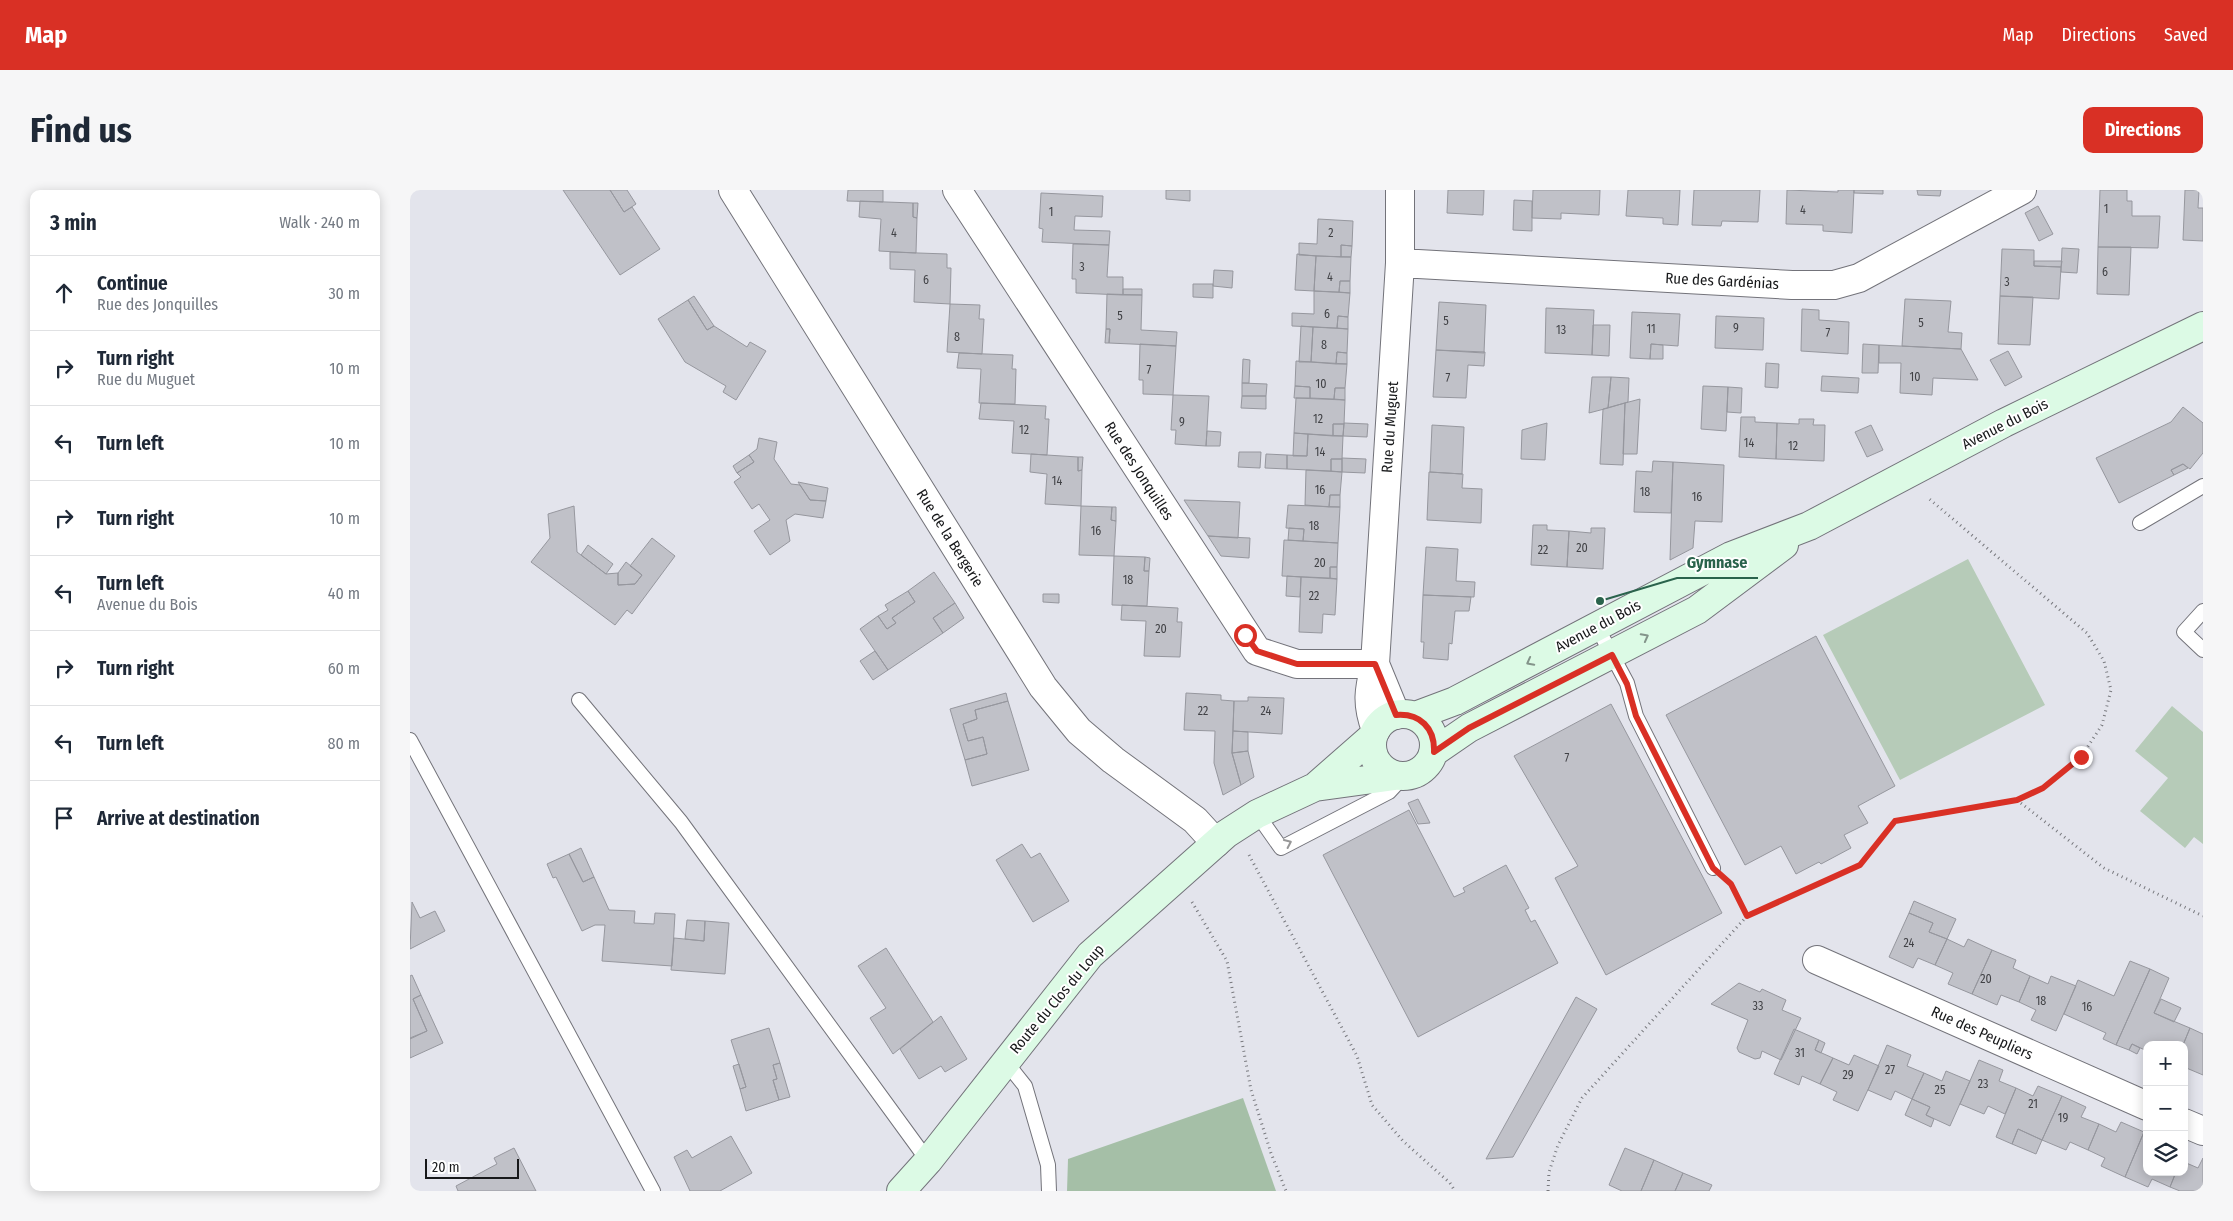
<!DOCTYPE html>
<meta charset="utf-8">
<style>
:root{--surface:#fff;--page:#f6f6f7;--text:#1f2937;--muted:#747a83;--line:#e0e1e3;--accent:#d93025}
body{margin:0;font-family:"Fira Sans Condensed",sans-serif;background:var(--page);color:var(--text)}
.controls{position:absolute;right:15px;bottom:15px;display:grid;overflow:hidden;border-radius:10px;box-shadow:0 2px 12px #0003}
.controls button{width:45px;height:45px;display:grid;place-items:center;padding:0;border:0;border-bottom:1px solid var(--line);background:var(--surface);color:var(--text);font:25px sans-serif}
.scale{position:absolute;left:15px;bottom:12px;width:94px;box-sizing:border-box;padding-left:5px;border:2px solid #17181a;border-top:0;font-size:14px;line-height:18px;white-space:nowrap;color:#17181a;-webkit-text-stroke:4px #fff;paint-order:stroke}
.stop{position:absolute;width:15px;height:15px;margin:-11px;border:4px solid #d93025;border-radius:50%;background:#fff}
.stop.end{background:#d93025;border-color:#fff;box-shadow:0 1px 5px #0008}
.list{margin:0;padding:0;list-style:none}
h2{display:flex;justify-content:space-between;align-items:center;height:65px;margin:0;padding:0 20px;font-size:21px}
h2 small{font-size:16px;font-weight:400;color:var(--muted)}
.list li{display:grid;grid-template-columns:32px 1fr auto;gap:15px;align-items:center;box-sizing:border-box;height:75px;padding:0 20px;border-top:1px solid var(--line)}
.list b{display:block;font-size:19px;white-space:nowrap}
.list p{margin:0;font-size:16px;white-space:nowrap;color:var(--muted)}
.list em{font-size:16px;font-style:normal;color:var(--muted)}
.icon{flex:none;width:28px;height:28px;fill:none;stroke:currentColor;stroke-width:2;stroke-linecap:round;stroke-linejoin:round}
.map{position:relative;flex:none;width:1793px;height:1001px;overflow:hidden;border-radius:10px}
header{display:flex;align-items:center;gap:30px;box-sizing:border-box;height:70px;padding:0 25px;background:var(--accent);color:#fff}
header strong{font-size:24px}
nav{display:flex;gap:28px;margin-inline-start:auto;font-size:18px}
.intro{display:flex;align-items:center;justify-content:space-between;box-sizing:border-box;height:120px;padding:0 30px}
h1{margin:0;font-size:35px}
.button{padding:12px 22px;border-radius:10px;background:var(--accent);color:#fff;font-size:18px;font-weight:700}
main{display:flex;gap:30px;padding:0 30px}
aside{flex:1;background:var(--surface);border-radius:10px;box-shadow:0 2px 12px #0003}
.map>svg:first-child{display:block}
.green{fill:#b6cbb8}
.forest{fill:#a5bfa7}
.building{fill:#c0c1c8;stroke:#96979e}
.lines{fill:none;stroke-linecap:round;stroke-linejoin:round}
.lane-casing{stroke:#73737a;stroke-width:16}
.street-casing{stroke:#73737a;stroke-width:30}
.secondary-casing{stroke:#73737a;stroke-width:30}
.path{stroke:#78797e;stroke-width:3;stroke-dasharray:1 4;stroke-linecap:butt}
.lane{stroke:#fff;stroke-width:14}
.street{stroke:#fff;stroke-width:28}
.secondary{stroke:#dcfae5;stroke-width:28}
.oneway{stroke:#83948a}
.oneway2{stroke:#979798}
.route{stroke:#d93025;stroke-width:6}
.labels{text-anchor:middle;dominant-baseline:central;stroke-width:4;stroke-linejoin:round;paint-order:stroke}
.number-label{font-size:12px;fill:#414246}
.street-label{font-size:15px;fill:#17181a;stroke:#fff}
.leader{fill:none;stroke:#2a634c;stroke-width:2}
.callout-dot{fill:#2a634c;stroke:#fff;stroke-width:2}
.callout-label{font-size:16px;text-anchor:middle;font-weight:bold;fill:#2a634c;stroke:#fff;stroke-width:4;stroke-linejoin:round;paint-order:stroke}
</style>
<header>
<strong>Map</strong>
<nav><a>Map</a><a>Directions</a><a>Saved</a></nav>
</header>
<div class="intro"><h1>Find us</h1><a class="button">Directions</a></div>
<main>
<aside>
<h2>3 min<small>Walk · 240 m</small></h2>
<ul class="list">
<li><svg class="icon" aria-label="ahead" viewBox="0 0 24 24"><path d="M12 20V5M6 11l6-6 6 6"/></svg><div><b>Continue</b><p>Rue des Jonquilles</p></div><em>30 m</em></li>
<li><svg class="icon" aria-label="right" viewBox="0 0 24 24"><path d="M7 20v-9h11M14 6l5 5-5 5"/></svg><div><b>Turn right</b><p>Rue du Muguet</p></div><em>10 m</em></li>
<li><svg class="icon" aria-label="left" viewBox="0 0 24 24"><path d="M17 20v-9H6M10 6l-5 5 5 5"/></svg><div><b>Turn left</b></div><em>10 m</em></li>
<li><svg class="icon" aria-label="right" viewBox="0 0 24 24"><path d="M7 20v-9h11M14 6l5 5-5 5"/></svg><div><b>Turn right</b></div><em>10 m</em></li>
<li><svg class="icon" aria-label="left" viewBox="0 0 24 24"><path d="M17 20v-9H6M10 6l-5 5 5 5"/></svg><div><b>Turn left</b><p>Avenue du Bois</p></div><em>40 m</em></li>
<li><svg class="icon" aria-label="right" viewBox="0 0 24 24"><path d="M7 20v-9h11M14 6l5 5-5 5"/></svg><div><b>Turn right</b></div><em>60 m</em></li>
<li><svg class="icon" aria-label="left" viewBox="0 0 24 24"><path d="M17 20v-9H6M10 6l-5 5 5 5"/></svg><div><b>Turn left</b></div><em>80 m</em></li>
<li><svg class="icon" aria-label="arrive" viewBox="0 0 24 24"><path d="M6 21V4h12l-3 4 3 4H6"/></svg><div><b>Arrive at destination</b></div></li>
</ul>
</aside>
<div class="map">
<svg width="1793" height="1001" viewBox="0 0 1793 1001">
<rect width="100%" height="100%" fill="#e3e4ec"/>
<path class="green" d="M1558,369l77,146 -145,75 -77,-145z
M1762,516l31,26v112l-9,-7 -9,11 -45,-37 28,-33 -33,-27z"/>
<path class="forest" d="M833,908l33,93h-209l1,-32z"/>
<path class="building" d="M153,0h47l14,22 8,-5 28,42 -40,26z
M200,0h17l9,14 -12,8z
M438,0h35v12l-36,-1z
M756,0h24v11l-24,-2z
M1038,0h36l-1,25 -36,-2z
M1123,0h67l-1,25 -38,-2v6l-29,-1z
M1218,0h52l-2,35 -15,-1v-6l-37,-2z
M1284,0h66l-2,32 -36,-1 -1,5 -29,-1z
M1377,0l51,2v-2h16l-2,43 -29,-2v-6l-37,-1z
M1444,0h29v4l-29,-1z
M1507,0h24l-1,6 -22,-1z
M1690,0h27v11h5v15h28l-2,32 -60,-1z
M1775,0h14l-1,18h5v33l-20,-1z
M631,3l62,3 -1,21 -27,-1 -1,14 36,1 -1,14 -67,-3 1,-13 -4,-1z
M1104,10l18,1v30l-19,-1z
M450,11l53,2v14l4,1 -1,35 -37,-2 2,-32 -22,-2z
M503,13h5l-1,15 -4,-1z
M1628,16l15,28 -14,7 -14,-28z
M908,29l35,2 -1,25 -11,-1v12l-42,-2v-12l18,1z
M663,54l36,1 -2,32h16v18l-47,-2v-14h-4z
M931,55l11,1 -1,11h-10z
M1688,57h33l-2,48 -32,-1z
M1652,58l17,1 -2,24 -16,-1z
M1592,59l32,1v16l27,1 -2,32 -59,-3z
M480,62l57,2v14h4l-1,36 -36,-2 1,-32 -25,-1z
M887,64l19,2 -2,35 -19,-1z
M906,66l35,1 -1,24h-10l-1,11 -25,-1z
M1624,71h28l-1,6 -27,-1z
M804,80l19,1 -1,17 -19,-2z
M930,91h10v12l-11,-1z
M783,94h20v14l-20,-1z
M713,99h19v6h-19z
M904,101l36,2 -2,24 -10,-1 -1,12 -45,-2v-13l22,1z
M697,104l35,1 -1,35 36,2 -1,14 -67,-3 1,-14h-4z
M284,106l20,30 -7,4 -19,-30z
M1590,106l33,1 -3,48 -32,-1z
M1495,109l46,2 -3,31 14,1 -1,16 -59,-3z
M278,110l19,30 7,-4 33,21 3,-5 16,9 -30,49 -13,-8 3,-6 -41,-24 -27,-43z
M1029,112l47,3 -2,48 -48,-3z
M540,114l30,1 -1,14h5l-2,35 -35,-2z
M1136,118l48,2 -2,45 -47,-2z
M1392,119l17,1v10l30,2 -1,32 -47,-3z
M1222,122l48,2 -2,32 -27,-2 -1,15 -20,-1z
M928,126l10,1v12l-11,-1z
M1306,126l48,2 -1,32 -48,-2z
M1183,135h17l-1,31 -17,-1z
M891,136l12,1 -2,35h-12z
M903,137l35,2 -1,24 -10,-1 -1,12 -25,-2z
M696,139h4l-1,14h-4z
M730,154l36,2 -3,49 -30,-1v-14h-4z
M1241,154l12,1v14h-13z
M1453,154l16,1 -1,28h-16z
M1469,155l82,4 17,31 -45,-2 -1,17 -32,-2 1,-30h-22z
M1026,160l49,2 -1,14 -16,-1 -2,33 -33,-1z
M1598,161l14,26 -17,9 -15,-26z
M927,162l10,1v11h-11z
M549,163l54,2 -1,14h4l-1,35 -36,-1 2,-34 -24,-1z
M833,169l7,1 -1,23h-7z
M886,171l51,3 -2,24h-10l-1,11 -24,-1v-11l-15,-1z
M1356,173l13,1 -1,24 -13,-1z
M1412,186l37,2 -1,15 -37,-2z
M1182,187h19l-3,31 -19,5z
M1201,187l18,1 -1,24 -20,6z
M832,193l25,1 -1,12h-24z
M885,196l15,1v11h-16z
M1293,196l25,1 -2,44 -25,-2z
M1318,197l14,1 -1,25 -14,-1z
M925,198h10v12l-11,-1z
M763,205l36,1 -3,50 -31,-2 1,-14h-5z
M832,206h24v13l-25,-1z
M886,208l49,2 -1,24h-11v12l-39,-3z
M1230,209l-3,55h-14l2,-51z
M571,213l65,3 -1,13h4l-2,36 -35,-2 2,-32 -35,-2z
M1215,213l-2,62 -23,-1 3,-55z
M1773,217l20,16v30l-13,16 -7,-5 -12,6 3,5 -55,28 -23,-45 75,-36z
M1331,227h14v5l22,1 -1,36 -37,-2z
M1389,229h15l-1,6h12l-1,36 -48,-2 1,-36 22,1z
M934,233l24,1 -1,13 -24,-1z
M1137,233l-2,37 -24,-1 1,-29z
M923,234h11l-1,12h-10z
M1022,235l32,2 -2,47 -32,-2z
M1461,235l12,25 -16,7 -12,-25z
M797,241l14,1 -1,14h-14z
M884,243l14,1 -1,22h-14z
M898,244l35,2 -1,23h-11v12l-44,-2v-14l20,1z
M349,248l18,4 -3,17 17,25 9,1 10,15 16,1 -3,17 -28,-4 -9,6 4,21 -20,14 -16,-24 16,-11 -11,-16 -7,5 -18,-27 7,-5 -4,-4 17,-11 -5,-7 8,-6z
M829,262h22l-1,16 -22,-1z
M621,264l47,3v14l4,-1 -1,36 -36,-2 2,-30 -17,-2z
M856,264l21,1v14l-22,-1z
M339,265l5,7 -17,11 -4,-7z
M668,267h5l-1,13 -4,1z
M932,268l24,1 -1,14 -23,-1z
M921,269h11v13l-11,-1z
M1243,271l20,1 -2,51 -37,-1 2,-41 16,1z
M1263,272l51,3 -2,57 -27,-1 -2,27 -23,12z
M1773,274l5,4 -14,7 -3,-5z
M896,280l36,2 -2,23h-10l-1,12 -24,-2z
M1019,282l34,2 -1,14 20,1 -1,34 -54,-3z
M388,292l30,6 -2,13 -16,-1z
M920,305h10v12h-11z
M774,310l56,2 -2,36 -30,-2z
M878,315l52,2 -2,36 -35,-2 1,-12 -18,-1z
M164,316l3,46 29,22 12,-1v12l17,-1 7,-9 -12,-9 22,-28 23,18 -43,58 -5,-4 -12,15 -84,-63 19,-24 -2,-24z
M671,316l31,1 -1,13 5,1 -2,35 -35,-1z
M702,317h4v14l-5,-1z
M1123,335h14v5l22,1 -2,36 -36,-2z
M879,338l15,1 -1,12 -15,-1z
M1181,338h14l-2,41 -36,-2 2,-36 22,2z
M798,346l42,2 -1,20 -28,-2z
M874,350l54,3 -1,24h-7v11l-48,-2z
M178,355l25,19 -7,10 -25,-19z
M1016,357l32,2 -2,32 19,1 -1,15 -51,-2z
M704,366l31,1 -1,14h5l-2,35 -35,-1z
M735,367l5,1 -1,13h-5z
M216,372l16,13 -7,9 -17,1v-12z
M920,377h7v12l-7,-1z
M524,382l21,31 -22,15 10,15 -55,37 -28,-41 18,-13 9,13 9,-6 -4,-5 23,-16 -7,-11z
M877,386l14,1 -1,20 -14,-1z
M891,387l36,2 -2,36 -12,-1 -1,19 -23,-1z
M498,401l7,11 -23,16 4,5 -9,6 -9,-13 10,-6 -3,-5z
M633,404h16v9l-16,-1z
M1013,405l48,2 -2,14h-14l-3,33 -3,-1 -1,17 -25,-2 1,-16h-3z
M545,413l9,15 -21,15 -10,-15z
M712,415l56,3 -1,14h5l-2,35 -36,-1 2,-35 -25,-1z
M1406,446l79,150 -37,20 10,17 -24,12 7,13 -30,16 -2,-2 -23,12 -15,-28 -36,19 -79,-150z
M465,461l13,19 -15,10 -13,-19z
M596,503l2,8 -33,9 2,9 -14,5 5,17 15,-4 4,17 -22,6 -15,-51z
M776,503l35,2v5l13,1 -2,52 9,32 -18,10 -9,-32 1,-32 -31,-1z
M838,507l36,1 -2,36 -49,-3 1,-30h14z
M598,511l21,69 -57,16 -7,-26 22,-6 -4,-17 -15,4 -5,-17 14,-5 -2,-9z
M1201,514l111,209 -116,62 -51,-97 23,-12 -64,-110z
M823,541l15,1v19l-16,2z
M838,561l6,26 -13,8 -9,-32z
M1008,609l12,24 -12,1 -10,-21z
M999,620l45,87 11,-5 -2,-4 43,-23 23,43 -4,2 6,12 4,-2 23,43 -140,74 -95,-182z
M612,654l9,14 9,-5 29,48 -36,21 -37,-62z
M171,658l13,29 -11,5 -14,-28z
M159,664l14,28 11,-5 15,33 26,1 -1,12 20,1 1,-11 20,1 -3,52 -70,-5 3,-36h-10l-13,6 -26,-54 -3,1 -6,-14z
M1504,711l42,18 -9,20 -18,-7 4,-9 -24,-10z
M2,712l8,16 15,-7 10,20 -35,18z
M1499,723l24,10 -4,9 18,7 -12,26 -17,-7 -5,10 -24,-11z
M277,730l18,1 -1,20 -19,-2z
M295,731l24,2 -4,51 -54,-4 3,-32 30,3z
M1537,749l17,8 4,-8 24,11 -20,44 -24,-10 5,-11 -18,-8z
M476,758l47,74 -40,32 -23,-36 16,-10 -28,-42z
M1582,760l24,10 -3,8 17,8 -11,26 -18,-7 -4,10 -25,-11z
M1720,771l20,8 -34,76 -13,-6 3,-6 -42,-19 14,-34 36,16z
M1740,779l19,9 -15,35 36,15 -7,17h-36v6l-15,-7 -3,6 -13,-5z
M2,785l9,20 -8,4 14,32 -17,8v-63z
M1620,786l18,8 3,-8 25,10 -20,45 -25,-11 5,-10 -17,-8z
M1329,793l21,9 2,-3 24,11 -4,10 19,8 -20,42 -19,-9 -2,7 -5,1 -16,-7 -2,-4 11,-28 -37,-16z
M11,805l22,48 -33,15v-20l17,-7 -14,-32z
M1166,807l21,12 -84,148 -27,2z
M1751,809l20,9 -7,14 -20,-9z
M531,826l26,43 -22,13 -4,-6 -22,13 -19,-30z
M359,838l11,35 -7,2 4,14 -4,1 6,20 -33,11 -6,-22 6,-2 -15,-47z
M1780,838l13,6v41l-19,-8 -1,-22z
M1384,839l25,11 -4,10 18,8 -13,26 -18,-8 -3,9 -25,-11z
M1409,850l6,3 -4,10 -6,-3z
M1722,854l8,4 -3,6 -8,-4z
M1477,855l24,10 -4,11 17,7 -12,26 -17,-8 -4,9 -23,-10z
M1444,865l25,11 -21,45 -25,-11 4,-8 -17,-8 13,-26 16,7z
M1569,870l24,10 -4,11 17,7 -11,26 -17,-8 -4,8 -24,-10z
M370,873l10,34 -11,3 -6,-20 4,-1 -4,-14z
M329,874l7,23 -6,2 -7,-23z
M1536,881l24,10 -20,45 -24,-11 4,-8 -18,-8 12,-26 18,8z
M1628,896l24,10 -20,44 -24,-11 -6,15 -16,-7 20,-49 17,8z
M1652,906l24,11 -5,10 18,7 -11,26 -18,-8 -4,8 -24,-10z
M1502,909l18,8 -4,8 8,4 -3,8 -26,-12z
M1711,932l23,10 -19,45 -24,-11 4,-8 -17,-8 11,-26 17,8z
M1608,939l24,11 -6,14 -24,-10z
M1734,942l3,1v39h29l-6,15 -18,-8 -4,8 -23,-10z
M321,946l21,37 -32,18h-30l-16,-34 13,-7 5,8z
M104,958l22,43h-78l-2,-5 41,-22 -3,-6z
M1215,958l29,12 -13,31h-19l-13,-6z
M1793,968v33h-23l-10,-4 6,-15h8v-10l14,6z
M1244,970l29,13 -8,18h-34z
M1273,983l29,12 -3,6h-34z"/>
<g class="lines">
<g class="lane-casing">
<path id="lane" d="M1730,333l63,-37
M1793,421l-19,21 19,18
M1187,437l30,56 9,33 77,152
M169,510l102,122 247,339
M0,550l243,451
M847,624l24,34 108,-56 13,-14
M595,871l20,25 23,79 1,26"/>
</g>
<g class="street-casing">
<path id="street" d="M323,0l310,497 36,44 34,29 82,60 21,23
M547,0l300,461 40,13h78
M990,73l392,22h42l25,-7 163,-88
M965,474l21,51
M966,540c-10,-27 -7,-40 -1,-66l25,-401v-73
M1407,770l330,146
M1774,933l19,8"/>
</g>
<g class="secondary-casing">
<path id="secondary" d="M962 555a31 31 0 1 1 62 0a31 31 0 1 1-62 0Z
M1005,526l40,-15 276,-145 78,-30 195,-103 199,-97
M1024,562l35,-24 228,-118 87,-65
M905,597l57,-50
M491,1001l27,-30 162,-206 136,-121 31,-20 58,-27 80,-11"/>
</g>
<path class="path" d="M1607,610l87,68 99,48
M839,665l108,201 15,49 31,36 47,42 5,8
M1320,693l17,33
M782,712l35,59 24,129 20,63 15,38
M1138,1001l1,-19 9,-27 24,-47 165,-182 113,-51 35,-44 122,-21 26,-12 38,-31 21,-32 9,-35 -7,-29 -17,-28 -160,-136"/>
<use href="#lane" class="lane"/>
<use href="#street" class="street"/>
<use href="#secondary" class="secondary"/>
</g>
<defs><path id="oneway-chevron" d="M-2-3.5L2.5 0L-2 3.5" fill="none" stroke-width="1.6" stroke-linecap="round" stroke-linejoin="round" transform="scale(1.25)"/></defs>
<g class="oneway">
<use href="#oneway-chevron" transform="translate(1235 447) rotate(-28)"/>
<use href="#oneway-chevron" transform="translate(1120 472) rotate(152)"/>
</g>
<use class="oneway2" href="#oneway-chevron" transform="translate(878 653) rotate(-25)"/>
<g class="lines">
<path class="route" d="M835,445l12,16 40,13h78l21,51c24,-2 39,13 38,37l35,-24 143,-73 15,29 9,32 77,152 18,16 16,32 113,-51 35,-44 122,-21 26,-12 38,-31"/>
</g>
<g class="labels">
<g class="number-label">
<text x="1696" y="19">1</text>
<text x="1393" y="20">4</text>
<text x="641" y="22">1</text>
<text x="484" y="43">4</text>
<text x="921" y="43">2</text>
<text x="672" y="77">3</text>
<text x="1695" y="82">6</text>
<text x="920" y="87">4</text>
<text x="516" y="90">6</text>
<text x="1597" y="92">3</text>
<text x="917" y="124">6</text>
<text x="710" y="126">5</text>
<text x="1036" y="131">5</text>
<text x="1511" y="133">5</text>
<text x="1326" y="138">9</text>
<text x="1241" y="139">11</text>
<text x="1151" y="140">13</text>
<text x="1418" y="143">7</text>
<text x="547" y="147">8</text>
<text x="914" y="155">8</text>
<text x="739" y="180">7</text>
<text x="1505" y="187">10</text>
<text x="1038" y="188">7</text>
<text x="911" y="194">10</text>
<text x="908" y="229">12</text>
<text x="772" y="232">9</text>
<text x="614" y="240">12</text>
<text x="1339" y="253">14</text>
<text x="1383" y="256">12</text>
<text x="910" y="262">14</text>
<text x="647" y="291">14</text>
<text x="910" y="300">16</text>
<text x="1235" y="302">18</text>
<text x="1287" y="307">16</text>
<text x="904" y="336">18</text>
<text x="686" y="341">16</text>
<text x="1172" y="358">20</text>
<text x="1133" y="360">22</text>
<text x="910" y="373">20</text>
<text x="718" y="390">18</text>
<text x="904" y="406">22</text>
<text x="751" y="439">20</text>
<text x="793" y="521">22</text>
<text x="856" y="521">24</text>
<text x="1157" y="568">7</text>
<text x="1499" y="753">24</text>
<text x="1576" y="789">20</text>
<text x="1631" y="811">18</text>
<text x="1348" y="816">33</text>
<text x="1677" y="817">16</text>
<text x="1390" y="863">31</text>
<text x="1480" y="880">27</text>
<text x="1438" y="885">29</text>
<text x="1573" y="894">23</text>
<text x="1530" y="900">25</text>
<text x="1623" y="914">21</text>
<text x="1653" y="928">19</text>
</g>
<g class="street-label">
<text transform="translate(1312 91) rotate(3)">Rue des Gardénias</text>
<text transform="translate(1595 234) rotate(-27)">Avenue du Bois</text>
<text transform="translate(980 237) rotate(-86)">Rue du Muguet</text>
<text transform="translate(729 281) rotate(57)">Rue des Jonquilles</text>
<text transform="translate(540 348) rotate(58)">Rue de la Bergerie</text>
<text transform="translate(1188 436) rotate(-28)">Avenue du Bois</text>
<text transform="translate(647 809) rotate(-50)">Route du Clos du Loup</text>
<text transform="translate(1572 843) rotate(24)">Rue des Peupliers</text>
</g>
</g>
<path class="leader" d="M1190 411L1267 388H1348"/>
<circle class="callout-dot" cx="1190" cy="411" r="5"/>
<g class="callout-label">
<text x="1307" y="378">Gymnase</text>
</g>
</svg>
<div class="controls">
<button>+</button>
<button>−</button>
<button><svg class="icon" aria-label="layers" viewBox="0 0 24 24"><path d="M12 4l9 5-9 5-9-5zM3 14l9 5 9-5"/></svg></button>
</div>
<div class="scale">20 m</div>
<div class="stop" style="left:835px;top:445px"></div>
<div class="stop end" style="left:1671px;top:567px"></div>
</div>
</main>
